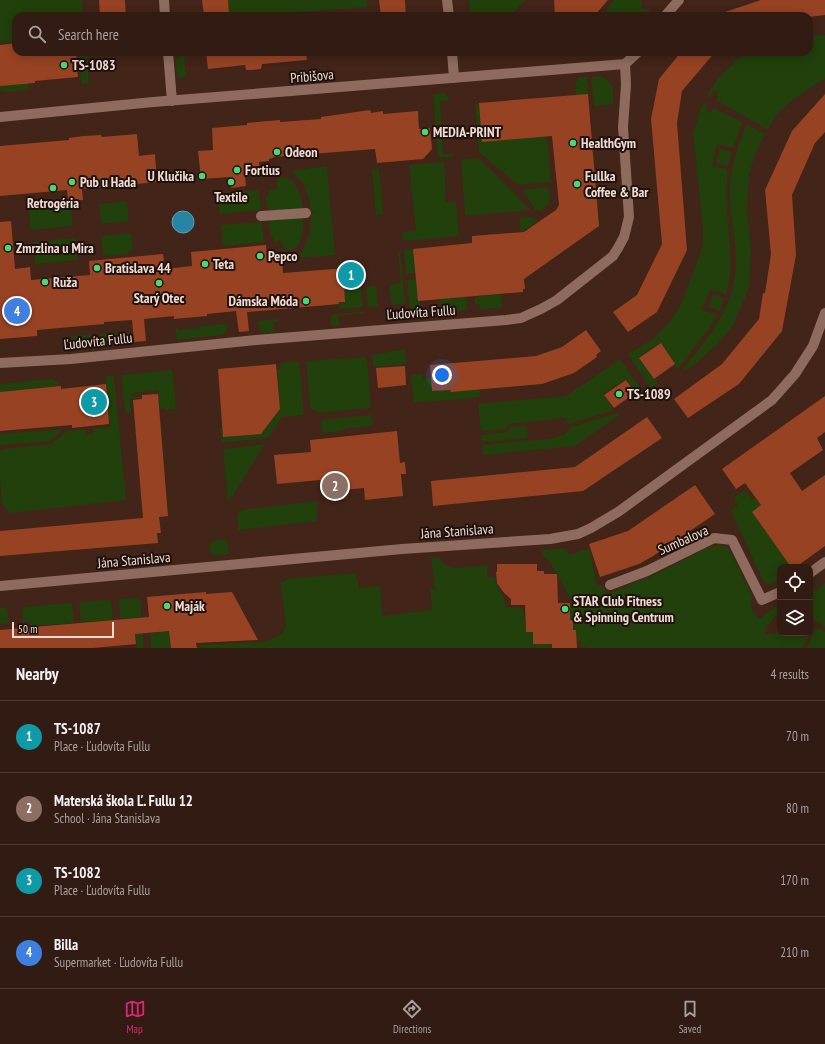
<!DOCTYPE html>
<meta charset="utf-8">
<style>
:root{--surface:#321b13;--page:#3a241c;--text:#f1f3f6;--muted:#a8a1a0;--line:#4d3933;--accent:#db2777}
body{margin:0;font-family:"PT Sans Narrow",sans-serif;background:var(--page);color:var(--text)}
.controls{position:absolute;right:12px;bottom:12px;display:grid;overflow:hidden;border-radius:8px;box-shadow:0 2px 10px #0003}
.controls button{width:36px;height:36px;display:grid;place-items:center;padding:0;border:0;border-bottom:1px solid var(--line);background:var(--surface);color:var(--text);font:20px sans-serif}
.scale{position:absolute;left:12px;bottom:10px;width:102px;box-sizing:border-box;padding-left:4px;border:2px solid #f1dcd5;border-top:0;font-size:11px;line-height:14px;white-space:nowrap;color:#f1dcd5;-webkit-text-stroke:3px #1f110c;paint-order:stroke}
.you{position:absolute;left:442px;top:375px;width:14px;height:14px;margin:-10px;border:3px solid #fff;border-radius:50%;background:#1a73e8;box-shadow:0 0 0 6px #1a73e833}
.badge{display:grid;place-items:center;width:26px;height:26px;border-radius:50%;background:var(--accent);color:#fff;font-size:13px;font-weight:700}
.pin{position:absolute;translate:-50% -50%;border:2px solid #fff;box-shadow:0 1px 4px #0006}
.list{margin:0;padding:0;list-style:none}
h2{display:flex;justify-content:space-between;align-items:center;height:52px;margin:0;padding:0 16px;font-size:17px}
h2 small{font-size:13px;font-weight:400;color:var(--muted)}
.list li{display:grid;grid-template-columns:26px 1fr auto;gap:12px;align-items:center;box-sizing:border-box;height:72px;padding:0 16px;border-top:1px solid var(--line)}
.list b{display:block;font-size:15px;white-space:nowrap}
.list p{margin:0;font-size:13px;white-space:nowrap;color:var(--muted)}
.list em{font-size:13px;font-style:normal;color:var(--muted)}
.icon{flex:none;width:22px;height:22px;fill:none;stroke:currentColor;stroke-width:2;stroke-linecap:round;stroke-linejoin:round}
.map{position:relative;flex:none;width:825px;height:648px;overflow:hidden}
.search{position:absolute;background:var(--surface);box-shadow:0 2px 10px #0003;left:12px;right:12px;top:12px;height:44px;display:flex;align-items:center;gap:10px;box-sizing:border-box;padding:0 14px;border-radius:12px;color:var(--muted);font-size:15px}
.sheet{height:340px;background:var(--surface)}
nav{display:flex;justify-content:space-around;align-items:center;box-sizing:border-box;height:56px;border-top:1px solid var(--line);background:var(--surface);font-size:11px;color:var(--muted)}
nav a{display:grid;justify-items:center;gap:2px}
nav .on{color:var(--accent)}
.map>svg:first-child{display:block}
.green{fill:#21400b}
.water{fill:#2684a4;stroke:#639eb3}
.building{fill:#974323}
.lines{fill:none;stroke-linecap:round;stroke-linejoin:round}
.street{stroke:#8e6b5e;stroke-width:10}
.poi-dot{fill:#4ad778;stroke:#1f110c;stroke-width:1.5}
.labels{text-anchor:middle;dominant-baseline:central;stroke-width:4;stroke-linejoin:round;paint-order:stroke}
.poi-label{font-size:14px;font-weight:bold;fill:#f1dcd5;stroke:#1f110c;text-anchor:start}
.street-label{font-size:14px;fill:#f1dcd5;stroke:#1f110c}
</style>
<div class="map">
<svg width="825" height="648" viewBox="0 0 825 648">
<rect width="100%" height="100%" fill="#422419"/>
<path class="green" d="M0,0h82l2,16h-68v26l-16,1z
M228,0h139l1,7 -121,9h-18z
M469,0h56l-14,16h-41z
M614,0h27l1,9h7v4l-2,3h-45z
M825,35v43c-20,14 -47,28 -57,52l-52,-30 3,-7 -5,-3 -4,7 -3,-3 10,-14 20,-20 11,-8h61v-16z
M78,52h9l2,31 -8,1z
M561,52h49l-48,4z
M184,55l2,22 -9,1 -1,-17 1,-4z
M600,76c14,5 14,15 13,28l-19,2 -3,-29z
M579,77h8l1,17 -12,1 -1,-11z
M28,83v7l-24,2 -4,-2v-4z
M446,93l4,7 -10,1 3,53h10v3l-15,1 -5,-64z
M706,103h2l-2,8 5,2 2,-5 29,14 -8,25 -2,1 -15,-4 -5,22 14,3 2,3c-6,40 9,81 -1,121l-2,1 -15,-5 -8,21 15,5v2l-39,52 -18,-27 -21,15 18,26 -1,2 -4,3 -2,-1 -22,-33 24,-14 18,-18 12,-20 19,-51 2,-9v-13l-10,-96 9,-28z
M475,104h4l4,38 64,-6 4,46 -33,3 -39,-33z
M746,125h1l18,9 -11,23 -5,19 -2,35 4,38 -2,35 -2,9 -14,33 -16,19 -22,19 -13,8v-1c20,-27 46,-54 52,-89 5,-26 -3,-59 -4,-86 -1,-25 7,-48 16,-71z
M720,149l12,3 -4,14 -12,-3z
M478,158l33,31 19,21 -65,6 -4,-56z
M444,162l2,40h10l3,34 -55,5 -1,-9 13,-1 -7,-66z
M327,166l8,89 -35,3v-2l10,-23 1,-19h3v-3h-3c-3,-19 -5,-28 -21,-40z
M379,168l4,46 -7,1 -4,-46z
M281,177c16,0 20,19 22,31l-29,5 -7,-6 -1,-8 3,-9 8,-1v-10z
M546,187l3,3 1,13 -10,8 -5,-1 -1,-3 -12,-17z
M257,190l2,2 2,18 -41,4 -3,-20z
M127,201l2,20 -28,3 -2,-20z
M71,204l2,22 -42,4 -3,-21z
M303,217c1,10 0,24 -8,31 -3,3 -8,2 -12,3l-1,-10 -8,1 -4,-10 -2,-10 7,-4z
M530,217l5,1 1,4 -15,11 -2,-15z
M262,222l2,20 -41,4 -2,-21z
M131,233l2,17 -4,1v3l-26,2 -2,-20z
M75,238l2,22 -42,4 -2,-22z
M413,249l2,24 -9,1 -2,-24z
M398,251h2l5,53 -13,1 -3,-20 12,-2z
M416,279l2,22h2l1,13 -11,1 -3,-35z
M376,286l2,20 -10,1 -2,-20z
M361,287l2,20 -24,2 -1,-7h7l-1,-13z
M501,294l2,14h-15v1h-8l-1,-5h-4v-7z
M713,294l11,4 -4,13 -11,-4z
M466,296l1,14 -26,2 -1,-13z
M364,311v2l-26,3 1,10h-6l-2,-2v-9z
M278,319v3h-5l1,10 -10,1 -5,-5 -1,-7z
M228,324l-1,7 -5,4 -45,5 -2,-11 2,-1 2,2 20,-2v-2z
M125,332v12l-28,3 -1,-12z
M90,334l1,9 -1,5 -17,1 -1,-13z
M405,349l1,15 -33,3 -1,-12z
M367,357l4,51 -52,5 -9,-5 -4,-47z
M620,359l23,33v3l-5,2 -12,-18 -23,15 11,16 -46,14 -2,-6 -57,6 -4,5 -24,2 -3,-27 88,-8z
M299,361l5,54 -22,2 -14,21 -46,5 -2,-15h3l1,9 37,-3 19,-25 -3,-40h4l-1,-6z
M171,370l2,2 3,37 -10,1 -1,-2 -5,1 -2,-18 -26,2v4l9,-1v2l-11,1 1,14h-6l-4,-38z
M423,374v5l8,-1 1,13 18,-1 1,2c10,-1 19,0 28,-5l1,10 -66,6 -3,-28z
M114,375l12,125 -116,13 -8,-9 -2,-25v-28l4,-2 47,-5 16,-13 18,-2v6l8,-1v-6l17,-1 -5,-51z
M53,379l4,3 3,4 -60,6v-8z
M617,413l1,3 -43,30 -92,9 -1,-10 68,-6 15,-5 6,-7z
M371,415l2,9 -2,2 -29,3v2l-20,2 -1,-13z
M527,426l1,12 -46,4 -1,-7 26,-3 3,-5z
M64,429l-14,12 -50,4v-11z
M265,444l-37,59 -5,-54z
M745,490l8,10 3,-1 5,7 -8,6 38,55h-11v13c-8,6 -13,6 -19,-3l-30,-67 7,-5 -5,-7z
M317,501l1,17 -2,3 -78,9 -1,-15 4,-5z
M227,539l2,15 -15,1 -4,-3 -1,-7 3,-4z
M718,545l9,2 5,7 20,42 -1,12 8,11 21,-16v8l-15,18v4l2,2 13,-3 29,1 -6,15h-217v-1h-5v-5h-4l-1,-12h-3v-10h-5v-5h2v-12l2,-2 -23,-40 -6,-6 -1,-5 25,-2 1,7 20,-6 2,3 7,34h6l4,8 49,-20 48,-25z
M431,557h8c8,17 33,9 49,8l-1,12h7l10,21 2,9 17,1 3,24h7l18,12 1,4h-354l1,-3 68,-3 15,-9 4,-7 -6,-43 7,-4 67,-6 2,1 3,14 21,-2 3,30 49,-6 -2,-21h5z
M825,583v44l-15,-10v-23z
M140,598l4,50h-7l-3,-30 -14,1 -1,-20z
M111,600l2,20 -32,2 -2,-20z
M72,603l2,20 -43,3v-4h-8l-1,-15z
M7,607l2,16 -9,1v-16z
M816,627l9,5v16h-18z
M169,631l3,17h-21l-1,-15z"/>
<path class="water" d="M172 222a11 11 0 1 1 22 0a11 11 0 1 1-22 0Z"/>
<path class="building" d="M99,0h26l1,16h-26z
M202,0h26l1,16h-25z
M379,0h26l1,16h-25z
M554,0h54l-14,16h-39z
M761,0h64v15l-16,2v-1h-90v-2z
M16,43v9h60l2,25 -43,4v2l-35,3v-41z
M206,52h100l1,8 -45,4 -1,5 -10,1h-5l-1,-5 -37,4z
M681,52h34l-33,39 -5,32 10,127 -30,62 -29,20 -15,-20 24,-17 25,-51 -11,-125 8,-40z
M588,94l11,132 -75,53 1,10h-2v3l-105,9 -5,-52 59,-6v-7l52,-4 32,-22 3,-5 -7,-69 -70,6 -3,-39z
M825,94v38l-10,11 -23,52 4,60 -14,76 -43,53 -51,34 -14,-19 48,-35 37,-45 4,-26h2l6,-39 -6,-64 27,-59z
M370,110l1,3 12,-2v3l35,-3 1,18 11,-1 2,21 -9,10 -46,4 -2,-14 -102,8v1l-4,1v2l-10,1 1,12 -15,2 1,10 -15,2 -1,-11 -29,2 -3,-28 15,-1 -1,-22 35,-3v-2l33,-3v2l41,-3v-2z
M137,134l2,22 16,-2 2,28 -75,7 1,11 -15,1 -1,-11 -67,6v-50l69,-6v-2l15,-2 17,-1 1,2z
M11,221l4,48 15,-2 1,13 59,-5 -1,-14 74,-7 2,15 27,-3 -1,-14 75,-7 1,13 15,-1 1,16 76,-6 2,16 -17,1 1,18h-7l1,2 -92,8 2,19 -10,1 -3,-21 -29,3v2l-33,3v-3l-30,3 2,22 -12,1 -2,-22 -28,2v2l-67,6v6l-37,3v-117z
M586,330l15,21 -5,4 1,2 -23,16 -32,11 -91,8 -1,-2 -18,1 -2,-26 106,-9 26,-9z
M661,343l14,21 -21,15 -15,-21z
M276,364l4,45 -19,25 -38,3 -5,-68z
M405,366l1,19 -28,3 -2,-20z
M626,380l9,13 -21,15 -10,-13z
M106,384l3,40 -37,4v-3l-72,6v-39l61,-6v3z
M158,394l10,122 -9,1 2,16h-4l1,10 -158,13v-25l143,-13 -10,-118 9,-1v-4z
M825,396v36l-8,6 6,12 -33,23 12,18 23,-16v71l-29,21h-5l-39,-55 9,-7 -16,-22 -9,6 -14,-20z
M647,417l15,21 -79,53 -150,15 -2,-25 144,-14z
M397,431l3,32 5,-1 1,12h-5l2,22 -38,4 -1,-12 -43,4 -1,-12 -43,4 -3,-29 37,-3 -1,-12z
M695,485l20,29 -62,42 -14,8 -39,13 -11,-33 39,-13z
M497,564h40v7h7v3h13l1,29h12v17h3v10h3l1,18h-25v-4h-19v-12h-7l-1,-27h-14v-6l-7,-6 -7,-10 -1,-11h1z
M206,592v2l26,-2 26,48 -62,3 1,5h-26l-2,-17 -34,3 1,10 -43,4h-93v-18l149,-13 -2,-20z"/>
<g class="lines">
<path class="street" d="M164,0l1,16
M447,0l2,16
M665,16l14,-16
M168,52l4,49
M452,52l2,26
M0,117l153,-15 472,-38
M261,216l45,-3
M0,363l71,-4 185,-19 250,-20 15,-2 20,-9 16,-9 56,-44 5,-8 6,-11 5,-20 -6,-90 3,-42 -1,-21 13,-12
M810,573l15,-11
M610,585l37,-14 67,-33 18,2 30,60 18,-8
M0,586l402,-37 148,-10 28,-5 13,-6 27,-16 154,-112 23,-26 18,-28 12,-33"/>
</g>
<g class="poi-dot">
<circle cx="64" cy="65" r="4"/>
<circle cx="425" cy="132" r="4"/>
<circle cx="573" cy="143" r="4"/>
<circle cx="277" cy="152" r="4"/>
<circle cx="237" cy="170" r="4"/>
<circle cx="202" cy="176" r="4"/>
<circle cx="72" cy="182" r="4"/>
<circle cx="231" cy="182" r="4"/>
<circle cx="577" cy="184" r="4"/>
<circle cx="53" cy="188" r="4"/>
<circle cx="8" cy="248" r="4"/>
<circle cx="260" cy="256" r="4"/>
<circle cx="205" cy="264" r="4"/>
<circle cx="97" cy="268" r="4"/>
<circle cx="45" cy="282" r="4"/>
<circle cx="159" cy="283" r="4"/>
<circle cx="306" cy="301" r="4"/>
<circle cx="619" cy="394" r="4"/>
<circle cx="167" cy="606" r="4"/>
<circle cx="565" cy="609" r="4"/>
</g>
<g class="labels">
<g class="poi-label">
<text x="72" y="65">TS-1083</text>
<text x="433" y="132">MEDIA-PRINT</text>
<text x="581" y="143">HealthGym</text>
<text x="285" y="152">Odeon</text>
<text x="245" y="170">Fortius</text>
<text x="194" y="176" text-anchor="end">U Klučika</text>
<text x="585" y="176">Fullka<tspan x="585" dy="16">Coffee &amp; Bar</tspan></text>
<text x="80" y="182">Pub u Hada</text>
<text x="231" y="197" text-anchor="middle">Textile</text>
<text x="53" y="203" text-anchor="middle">Retrogéria</text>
<text x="16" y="248">Zmrzlina u Mira</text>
<text x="268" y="256">Pepco</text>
<text x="213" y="264">Teta</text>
<text x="105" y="268">Bratislava 44</text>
<text x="53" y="282">Ruža</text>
<text x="159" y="298" text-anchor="middle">Starý Otec</text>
<text x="298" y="301" text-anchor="end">Dámska Móda</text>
<text x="627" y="394">TS-1089</text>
<text x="573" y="601">STAR Club Fitness<tspan x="573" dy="16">&amp; Spinning Centrum</tspan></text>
<text x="175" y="606">Maják</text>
</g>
<g class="street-label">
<text transform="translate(312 76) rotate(-5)">Pribišova</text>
<text transform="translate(421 312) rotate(-4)">Ľudovíta Fullu</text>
<text transform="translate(98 341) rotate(-6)">Ľudovíta Fullu</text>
<text transform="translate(457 531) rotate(-4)">Jána Stanislava</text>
<text transform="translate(683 540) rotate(-24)">Sumbalova</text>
<text transform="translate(134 560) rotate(-5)">Jána Stanislava</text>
</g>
</g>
</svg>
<div class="controls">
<button><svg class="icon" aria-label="locate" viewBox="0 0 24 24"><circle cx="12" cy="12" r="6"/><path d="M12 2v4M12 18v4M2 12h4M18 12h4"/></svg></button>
<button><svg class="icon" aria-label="layers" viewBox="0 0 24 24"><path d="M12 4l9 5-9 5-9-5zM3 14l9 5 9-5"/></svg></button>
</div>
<div class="scale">50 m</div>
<div class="you"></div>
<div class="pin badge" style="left:351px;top:275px;background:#0f9aa8">1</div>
<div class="pin badge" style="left:335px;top:486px;background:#8d6e63">2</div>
<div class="pin badge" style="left:94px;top:402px;background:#0f9aa8">3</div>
<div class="pin badge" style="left:17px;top:311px;background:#3f7fe0">4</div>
<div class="search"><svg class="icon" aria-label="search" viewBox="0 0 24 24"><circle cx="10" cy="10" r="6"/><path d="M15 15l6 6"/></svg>Search here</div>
</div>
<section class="sheet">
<h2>Nearby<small>4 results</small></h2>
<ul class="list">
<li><span class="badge" style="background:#0f9aa8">1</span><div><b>TS-1087</b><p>Place · Ľudovíta Fullu</p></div><em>70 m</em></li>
<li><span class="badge" style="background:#8d6e63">2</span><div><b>Materská škola Ľ. Fullu 12</b><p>School · Jána Stanislava</p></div><em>80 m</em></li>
<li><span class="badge" style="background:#0f9aa8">3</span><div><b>TS-1082</b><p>Place · Ľudovíta Fullu</p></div><em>170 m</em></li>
<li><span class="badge" style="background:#3f7fe0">4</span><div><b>Billa</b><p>Supermarket · Ľudovíta Fullu</p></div><em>210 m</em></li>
</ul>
</section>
<nav>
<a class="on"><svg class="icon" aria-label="map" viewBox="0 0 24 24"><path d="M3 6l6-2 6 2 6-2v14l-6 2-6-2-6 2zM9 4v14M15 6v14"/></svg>Map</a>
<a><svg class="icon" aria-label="directions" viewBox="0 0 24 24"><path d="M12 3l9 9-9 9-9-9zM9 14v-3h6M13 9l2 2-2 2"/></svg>Directions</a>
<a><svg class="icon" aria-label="saved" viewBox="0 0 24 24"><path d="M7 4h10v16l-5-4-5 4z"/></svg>Saved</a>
</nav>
